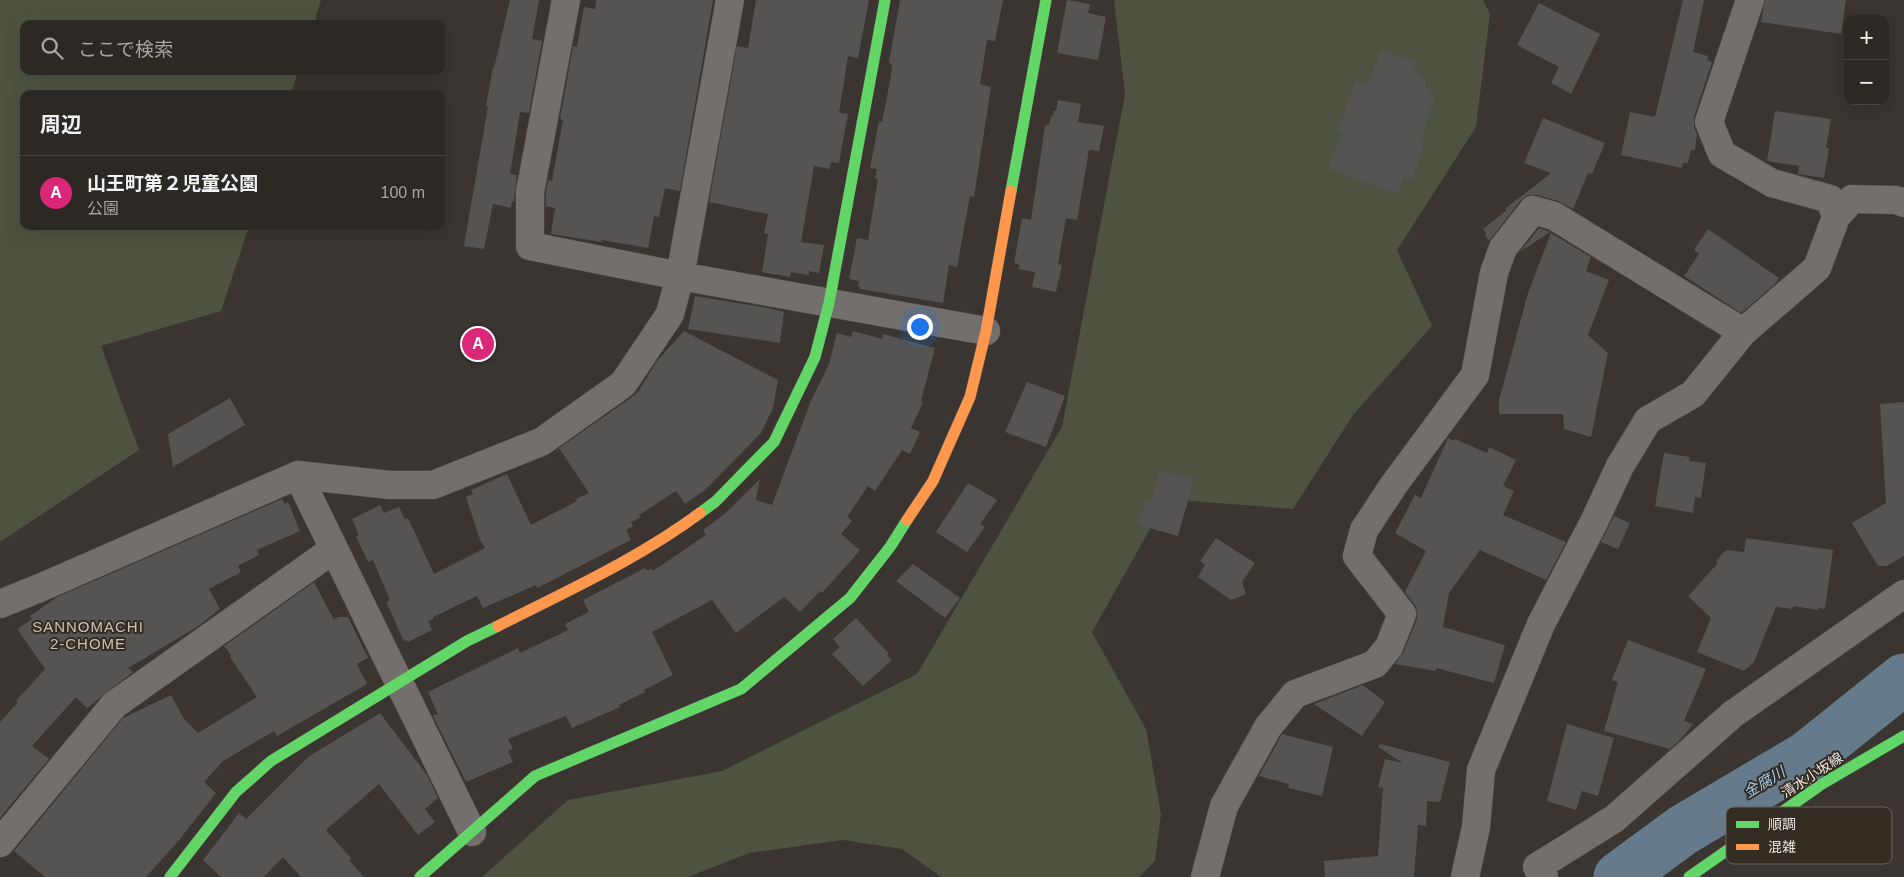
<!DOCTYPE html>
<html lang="ja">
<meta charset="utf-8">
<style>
:root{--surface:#2c2824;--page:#383431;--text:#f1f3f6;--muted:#a6a6a6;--line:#484441;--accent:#db2777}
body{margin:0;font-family:Arial,"Noto Sans JP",sans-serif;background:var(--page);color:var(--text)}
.controls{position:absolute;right:15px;top:15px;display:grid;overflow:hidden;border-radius:10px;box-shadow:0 5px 20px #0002}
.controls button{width:45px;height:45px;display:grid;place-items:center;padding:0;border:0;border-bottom:1px solid var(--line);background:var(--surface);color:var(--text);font:25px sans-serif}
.you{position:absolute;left:919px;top:326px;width:18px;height:18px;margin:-12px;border:4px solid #fff;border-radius:50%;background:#1a73e8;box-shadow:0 0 0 8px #1a73e833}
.badge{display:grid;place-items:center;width:32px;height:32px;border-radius:50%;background:var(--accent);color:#fff;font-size:16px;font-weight:700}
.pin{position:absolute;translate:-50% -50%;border:2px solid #fff;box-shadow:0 1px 5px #0006}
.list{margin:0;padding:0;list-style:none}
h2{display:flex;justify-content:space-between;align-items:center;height:65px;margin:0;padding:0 20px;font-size:21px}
h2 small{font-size:16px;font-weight:400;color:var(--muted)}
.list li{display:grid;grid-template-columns:32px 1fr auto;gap:15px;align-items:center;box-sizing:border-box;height:75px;padding:0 20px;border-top:1px solid var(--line)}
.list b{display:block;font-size:19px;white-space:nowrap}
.list p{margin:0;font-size:16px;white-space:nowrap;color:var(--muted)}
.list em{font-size:16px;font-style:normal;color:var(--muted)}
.icon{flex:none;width:28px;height:28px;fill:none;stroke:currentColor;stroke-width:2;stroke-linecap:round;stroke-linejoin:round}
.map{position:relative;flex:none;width:1904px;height:877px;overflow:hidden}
.search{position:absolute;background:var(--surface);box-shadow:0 5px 20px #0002;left:20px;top:20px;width:425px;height:55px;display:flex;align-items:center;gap:12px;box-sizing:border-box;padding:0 18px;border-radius:10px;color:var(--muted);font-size:19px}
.panel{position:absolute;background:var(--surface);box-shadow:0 5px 20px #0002;left:20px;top:90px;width:425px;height:140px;border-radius:10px}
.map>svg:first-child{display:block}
.green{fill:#4d5241}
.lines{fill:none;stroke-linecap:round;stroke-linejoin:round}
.river{stroke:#657a8b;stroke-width:51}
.building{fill:#565353}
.street-casing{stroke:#55514e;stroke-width:29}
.fast-casing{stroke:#55514e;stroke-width:12}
.slow-casing{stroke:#55514e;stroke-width:12}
.street{stroke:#726f6c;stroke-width:28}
.fast{stroke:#63d668;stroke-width:11}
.slow{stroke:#ff974d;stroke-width:11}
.labels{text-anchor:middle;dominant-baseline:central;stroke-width:4;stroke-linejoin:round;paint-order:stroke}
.street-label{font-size:14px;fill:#ebe6e1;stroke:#322c23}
.neighbourhood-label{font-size:15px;letter-spacing:1px;fill:#c9c1b6;stroke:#322c23}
.water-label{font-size:15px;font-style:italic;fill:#a1cdf2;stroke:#322c23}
.key{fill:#322c23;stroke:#6a645c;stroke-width:1}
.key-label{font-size:14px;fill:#ebe6e1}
</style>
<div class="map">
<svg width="1904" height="877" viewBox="0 0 1904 877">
<rect width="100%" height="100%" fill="#3a3530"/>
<path class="green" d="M0,0h321l-7,24h-290v47h274l-7,23h-267v132h225l-28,85 -120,35 38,104 -139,92z
M1114,0h369l7,14 -14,113 -79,123 35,76 -79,89 -60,94 -126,-10 -75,133 54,97 15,85 -6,47 -16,16h-198l-39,-28 -59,-9 -94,13 -61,24h-206l86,-77 154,-29 195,-97 145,-247 63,-333z"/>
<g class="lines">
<path class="river" d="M1619,877l64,-47 125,-74 96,-77"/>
</g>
<path class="building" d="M510,0h29l-7,39 10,2 -13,72 -9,-1 -10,62 7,1 -3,27 -2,-1 -1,7 -18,-4 -9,45 -20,-3 24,-140h-2l7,-39 1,1z
M596,0h117l-33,191 -15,-3 -6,29 -5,-1 -6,32 -46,-8v2l-51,-8 4,-26 -9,-2v-13l2,-13 4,1 11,-61 -3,-1 13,-73 4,1 7,-40 11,2z
M756,0h113l-11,58 -10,-2 -9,57 9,1 -9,49 -8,-1 -1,7 -16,-3 -13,76 23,3 -5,28 -10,-2v4l-18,-3 -1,5 -28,-5 6,-38 -4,-1 4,-19 -59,-12 28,-156 11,2z
M900,0h103l-8,41 -8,-1 -7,44 11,3 -17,110 -4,-1 -13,71 -8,-2 -6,38 -83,-14v-2l-2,-1 1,-5 -10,-2 8,-41 11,2 10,-61h-3l2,-10 -7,-1 9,-47 3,1 9,-46 1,-12 -3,-1z
M1067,0l23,4 -2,9 18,4 -8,43 -41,-7z
M1683,0h21l-11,52 15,4 -1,4 5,2 -18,55v10l3,7 -2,16h-4l-3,13h-5l-1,5 -61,-13 9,-43 25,5z
M1765,0h81l-5,34 -80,-12z
M1539,3l61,31 -29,60 -20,-11 8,-16 -42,-22z
M1381,50l35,12 -1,6 4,1 -2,6 10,4 -2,8 5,2 -2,3 7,3 -14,46 4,1 -13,38 -8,-3 -7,17 -69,-26 14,-35 -5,-2 19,-51 12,5z
M1058,100l23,4 -3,18 26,4 -5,25 -10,-1 -12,70 -11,-2 -8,46 4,1 -6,27 -24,-5 3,-15 -17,-3 2,-4 -6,-2 8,-45 9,2 14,-94 4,-1 2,-9h2l1,-5h2z
M1775,111l56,8 -5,29h3l-5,30 -26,-4 1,-8 -32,-5z
M1543,118l62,25 -13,31 -4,-1 -15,36 -15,-8 -21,-6h-9l-7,5 -32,41 -4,-6 1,-2 -3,-4 24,-19 -1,-2 45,-35 -27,-10z
M1539,228l11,4 -30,20z
M1708,229l71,49 -4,6 -34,29 -57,-37 15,-22 -5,-4z
M1551,233l40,24 -5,14 23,9 -21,55 20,18 -17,84 -27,-8 -1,-15h-64v-14l29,-107z
M695,296l73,12 16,4 -4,31 -92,-14z
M684,331l94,49 -5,28 -12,25 -56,57 -20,14 -9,-13 -37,24 1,3 -9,4 2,4 -7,4 5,10 -94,48 -1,-3 -53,23 -6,-12 -44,21v2l-5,2 4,9 -24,12 -1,-2 -3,1 -18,-39 4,-2 -17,-40 -5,2 -12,-26 3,-1 -7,-16 28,-14 4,8 15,-6 6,12 3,-1 26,56 51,-26 -5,-8 -14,-43 7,-3 -2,-4 36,-16 24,51 46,-24 -1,-2 13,-6 -30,-45 73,-51 6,-5 19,-31z
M853,331l29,8 1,-5 52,14 -14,53 2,1 -12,26 9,4 -10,22 -8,-4 -27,41 -7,-5 -21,31 5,4 -11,13 19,16 -11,13 -27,30 -2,-2 -20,21 -16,-15 -48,36 -24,-33 -60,32 21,43 -29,15 1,2 -26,13 1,2 -48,21 -6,-12 -58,23 5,10 -5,2 5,11 -47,20 -33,-66 5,-2 -10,-22 90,-44 2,5 48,-23 -3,-6 24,-12 -6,-12 62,-32 1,2 6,-1 1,2 53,-36 -3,-5 23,-17 34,-34 -4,21 16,5 38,-102 19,-39 8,-31 14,4z
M1027,382l38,14 -19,51 -41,-15z
M230,398l15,27 -72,42 -5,-33z
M1904,402v154l-17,10h-9l-26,-43 34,-20 -6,-99z
M1448,438l6,3 1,-2 32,14 2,-6 27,13 -13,26 11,5 -11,24 63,27 -20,38 -66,-30 -31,43 -6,34 62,18 -11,38 -58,-15v3l-41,-7 8,-11 14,-34v-7l-2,-7 -10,-13 21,-41 -31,-18 20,-38 6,3z
M1664,453l26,4 -1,4 17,2 -5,35 -6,-1 -2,16 -38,-7z
M1160,470l34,9 -16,57 -40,-11 7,-25 6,1z
M968,483l29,17 -17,24 5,3 -18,25 -31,-20z
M282,499l3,5 3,-2 12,29 -43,19 2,5 -21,11 3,6 -32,17 11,20 -23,18 -69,41 5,4 -46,36 -11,-11 -44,49 17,13 -49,59v-96l18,-20 -2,-1 29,-32 -28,-40 15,-10 -2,-3 27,-19z
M1614,516l16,7 -12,26 -17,-7z
M1216,538l39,25 -13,19 4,12 -15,6 -33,-23 7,-12 -5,-4z
M1746,538l87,12 -8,59 -7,-1v2l-25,-4v3l-17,-2 -22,55 -10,9 -47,-19 14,-34 -23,-22 29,-32v-4l9,-10 18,2z
M913,564l47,34 -15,20 -49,-37z
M314,582l20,38 4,-3h10l20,41 -11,6 10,20 -90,52 -3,-5 -51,30 -19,21 12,11 -36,46 -34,38h-101l-31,-26 109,-133 48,-23 13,24 14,14 59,-36 -27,-40 1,-2 -7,-9z
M856,618l33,36 -2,1 5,5 -29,26 -31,-32 8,-7 -7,-8z
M1628,640l78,29 -22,52 9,3 -13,16 -10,9 -66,-18 14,-49 -6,-2z
M1363,685l22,17 -23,34 -48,-32z
M380,713l47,62 11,23 -13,11 10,13 -17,13 -39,-51 -53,46 25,28 -2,2 15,17h-63l-18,-20 -19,20h-43l-18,-17 36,-47 7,6 62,-62z
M1567,724l47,14 -16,58 -16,-5 -6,19 -29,-9z
M1282,734l51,13 -11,49 -34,-8 1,-4 -30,-8z
M1380,744l70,18 -10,40 -13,-1 -1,25 -8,-1 -4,52h-89l-1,-16 54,-5 5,-68 -5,-1 7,-28 18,4 -25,-16z"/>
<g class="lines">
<g class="street-casing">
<path id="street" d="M566,0l-36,192v54l150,30 306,55
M1750,0l-41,122 13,32 50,29 58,16 6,18
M298,475l174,357
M0,604l42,-17 256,-112 92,10h43l108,-43 82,-58 47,-70 10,-38 50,-276
M0,843l114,-138 220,-156
M1205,877l19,-71 44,-79 27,-33 80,-30 14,-17 13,-33 -45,-58 7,-26 29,-44 82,-111 19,-102 9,-25 30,-38 21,6 189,116
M1465,877l11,-50 5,-57 60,-146 53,-102 26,-56 28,-46 45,-26 50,-62 74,-64 19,-51 16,-18 44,1 8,3
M1544,877l-7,-10 77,-48 119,-105 171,-120"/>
</g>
<g class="fast-casing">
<path id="fast" d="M1011,191l35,-191
M700,513l15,-11 59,-60 41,-85 14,-54 56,-303
M170,877l66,-85 35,-31 196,-120 31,-15
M420,877l115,-101 206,-87 109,-91 40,-51 17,-27
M1689,877l133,-93 82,-48"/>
</g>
<g class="slow-casing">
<path id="slow" d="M907,520l26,-39 37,-84 16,-66 25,-140
M498,626c69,-35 140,-67 202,-113"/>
</g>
<use href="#street" class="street"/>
<use href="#fast" class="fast"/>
<use href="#slow" class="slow"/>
</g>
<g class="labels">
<g class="street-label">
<text transform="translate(1812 775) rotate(-33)">清水小坂線</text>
</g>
<g class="neighbourhood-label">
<text x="88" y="626">SANNOMACHI<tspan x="88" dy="17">2-CHOME</tspan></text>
</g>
<g class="water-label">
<text transform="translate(1764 782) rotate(-31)">金腐川</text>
</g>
</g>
<rect x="1726" y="807" width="166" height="57" rx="8" class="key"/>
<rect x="1736" y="821" width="23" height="7" fill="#63d668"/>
<rect x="1736" y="844" width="23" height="6" fill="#ff974d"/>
<g class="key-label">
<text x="1768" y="829">順調</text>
<text x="1768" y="852">混雑</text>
</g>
</svg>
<div class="controls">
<button>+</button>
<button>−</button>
</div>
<div class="you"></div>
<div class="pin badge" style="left:478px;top:344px">A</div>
<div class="search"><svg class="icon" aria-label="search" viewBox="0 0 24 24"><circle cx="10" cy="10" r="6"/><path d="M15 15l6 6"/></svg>ここで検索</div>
<section class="panel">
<h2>周辺<small></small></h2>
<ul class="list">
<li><span class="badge">A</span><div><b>山王町第２児童公園</b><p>公園</p></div><em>100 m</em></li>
</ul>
</section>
</div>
